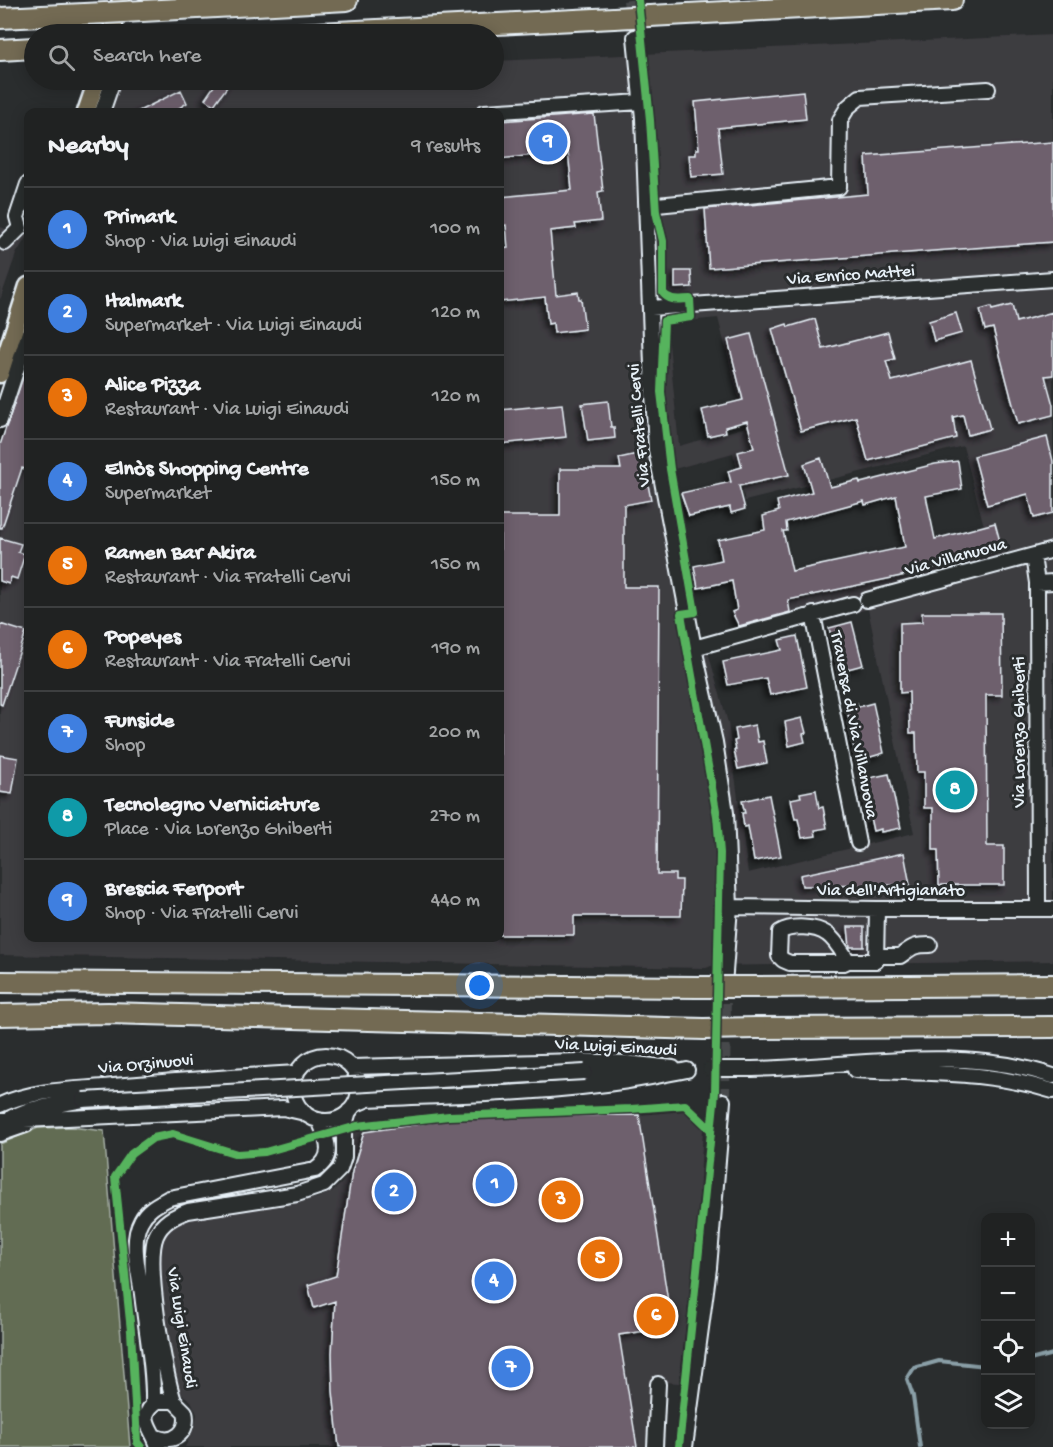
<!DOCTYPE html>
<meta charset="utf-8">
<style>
:root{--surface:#202222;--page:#2d2f2f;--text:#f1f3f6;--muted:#a2a4a5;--line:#3d3f40;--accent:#ff9aa2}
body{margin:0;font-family:"Gochi Hand",sans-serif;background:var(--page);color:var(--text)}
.controls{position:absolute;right:18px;bottom:18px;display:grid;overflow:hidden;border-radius:12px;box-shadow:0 3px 15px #0003}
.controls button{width:54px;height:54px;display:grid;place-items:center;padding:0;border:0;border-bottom:2px solid var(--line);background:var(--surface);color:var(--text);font:30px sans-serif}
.you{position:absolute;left:480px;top:986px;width:21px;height:21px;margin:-15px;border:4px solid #fff;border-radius:50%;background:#1a73e8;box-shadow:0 0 0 9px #1a73e833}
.badge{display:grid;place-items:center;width:39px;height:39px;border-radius:50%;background:var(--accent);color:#fff;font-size:20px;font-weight:700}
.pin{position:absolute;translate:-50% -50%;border:3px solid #fff;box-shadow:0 2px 6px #0006}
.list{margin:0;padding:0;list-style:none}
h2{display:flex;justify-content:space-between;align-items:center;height:78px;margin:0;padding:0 24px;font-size:26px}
h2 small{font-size:20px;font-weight:400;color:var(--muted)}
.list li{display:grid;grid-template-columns:39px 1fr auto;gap:18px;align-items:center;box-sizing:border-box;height:84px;padding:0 24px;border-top:2px solid var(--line)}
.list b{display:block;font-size:22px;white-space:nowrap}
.list p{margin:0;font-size:20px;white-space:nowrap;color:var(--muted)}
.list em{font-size:20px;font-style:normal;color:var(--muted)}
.icon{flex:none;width:33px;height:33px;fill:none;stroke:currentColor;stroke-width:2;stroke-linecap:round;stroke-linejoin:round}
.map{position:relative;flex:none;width:1053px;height:1447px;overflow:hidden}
.search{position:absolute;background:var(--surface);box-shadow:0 3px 15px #0003;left:24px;top:24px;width:480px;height:66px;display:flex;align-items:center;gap:15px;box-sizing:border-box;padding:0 21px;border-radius:33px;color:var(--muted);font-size:22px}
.panel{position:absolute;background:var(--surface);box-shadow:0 3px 15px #0003;left:24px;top:108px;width:480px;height:834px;border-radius:12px}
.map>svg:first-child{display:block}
.built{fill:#3e3c41;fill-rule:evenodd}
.green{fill:#626c52;stroke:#a5aea5;stroke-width:1.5}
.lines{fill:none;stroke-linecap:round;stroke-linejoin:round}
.stream{stroke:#8a9fa7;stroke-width:4}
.building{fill:#6e606d;stroke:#e8f1f8;stroke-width:1.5;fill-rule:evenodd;filter:url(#shadow)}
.minor-tunnel{stroke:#464a4c;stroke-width:14;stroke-dasharray:14 7;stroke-linecap:butt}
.minor-casing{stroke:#e8f1f8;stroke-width:18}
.major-casing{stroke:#e8f1f8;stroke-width:21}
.highway-casing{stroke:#e8f1f8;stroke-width:24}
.minor{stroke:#2a2d2e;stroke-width:14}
.major{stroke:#736b52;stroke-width:16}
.highway{stroke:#736b52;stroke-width:20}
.minor-bridge-casing{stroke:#e8f1f8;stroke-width:18;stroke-linecap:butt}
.highway-bridge-casing{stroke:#e8f1f8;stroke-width:24;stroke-linecap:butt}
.minor-bridge{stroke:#2a2d2e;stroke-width:14}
.highway-bridge{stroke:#736b52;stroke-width:20}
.cycleway-casing{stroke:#2a2d2e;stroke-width:11}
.cycleway{stroke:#56b35d;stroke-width:8}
.labels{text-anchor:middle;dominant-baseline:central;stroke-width:6;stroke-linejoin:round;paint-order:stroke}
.street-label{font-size:18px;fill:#e8f1f8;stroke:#2a2d2e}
</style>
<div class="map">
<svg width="1053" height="1447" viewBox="0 0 1053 1447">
<defs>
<filter id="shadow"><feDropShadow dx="-4" dy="4" stdDeviation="3" flood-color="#0009"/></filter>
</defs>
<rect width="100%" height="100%" fill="#2a2d2e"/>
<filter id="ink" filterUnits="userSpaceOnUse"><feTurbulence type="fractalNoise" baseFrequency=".0167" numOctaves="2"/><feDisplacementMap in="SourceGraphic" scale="12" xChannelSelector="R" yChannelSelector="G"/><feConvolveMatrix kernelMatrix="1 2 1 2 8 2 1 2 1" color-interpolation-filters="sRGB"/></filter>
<g filter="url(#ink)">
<path class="built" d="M1053,35v926l-342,5 -5,2 -706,-13v-510l28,-87v580h472v-826h-391l11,-32h374v-19zM718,318l28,109 -67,19 -12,-123zM963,446l21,80 11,-3 7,26 -87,24 -127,27 1,12 -88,26 -28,-165 1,-4 59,-16 12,48zM868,609l46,224 -166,40 -20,-150 -20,-71z
M0,227l27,9 -11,18 -16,46z
M686,1111l17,17 -6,100 -18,155 -14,-1 -2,65h-478l9,-18 3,-15 -6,-13 -12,-9 -4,-7 -4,-11 -13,-102 3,-28 4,-10 8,-9 21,-8 123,-19 14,-6 10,-8 6,-9 3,-15 1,-27 97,-13 86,-4 105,-1z"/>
<path class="green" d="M70,1127l34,4 26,316h-130v-303l38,-16z"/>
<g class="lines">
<path class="stream" d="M1030,1360l23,-6
M920,1447l-7,-51 -6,-17 7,-11 25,-7 47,5"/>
</g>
<path class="building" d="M218,80h14l-18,25 -9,-6z
M181,90l6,13 -8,5 2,4h-44z
M803,91l3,28 -88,9 5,46 -32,3 -2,-22h7v-6h3l-4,-47z
M594,114l9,77 -5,1 3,29 -26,3 1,4 -26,3 6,64 22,-3 1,7h2l4,30 -31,4 -1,-10 -5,1 -3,-27 -45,5v-53l8,-1 -2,-23 -6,1v-29l72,-7 -4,-39 -68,8v-38z
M1053,142v100l-344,26 -4,-59 163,-15 -2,-38z
M675,271h16l1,16 -17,1z
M1012,305l4,17 37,-10v63l-8,1 8,29v10l-35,9 -25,-96 -8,2 -5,-20 11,-3 1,3z
M956,313l6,20 -28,8 -5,-20z
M815,319l8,30 65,-17 7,27 -9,2 6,20 79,-21 19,69 -22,6 -5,-20 -10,2 3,21 -88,23 -12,-44 -55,14 -29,-102 15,-5 1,3z
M751,334l38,141 -50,11 6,23 -14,4 -1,-6 -41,9 -8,-23 50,-11 -3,-11 14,-4 -4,-15 16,-4 -7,-27 -22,6 1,5 -18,4 -6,-26 41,-10 -15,-60z
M27,366l1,104 -6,-2 -20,60h-2v-83z
M608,401l3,26h3l1,11 -27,3 -6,-37z
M562,404l4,33 -66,7v-34z
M1047,437l6,24v52l-19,5 -6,-24 -41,11 -13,-49z
M642,453l9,47 -27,5v82h35l-2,287h18v6h7l-1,36h-107v19h-74v-419h60v-47h61l-2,-11z
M821,458l9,29 29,-7 1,3 75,-19 23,-3 4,28 -36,7 9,43 60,-16 7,26 -87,24 -127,27 2,12 -51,14 -7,-14 5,-2 -5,-29 -34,7 -4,-22 28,-6 -4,-20 47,-10 -2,-14 16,-5 -2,-10 35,-9 -8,-28zM896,496l9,51 -113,24 -9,-40h4l-1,-9 78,-21 1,4z
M0,538l21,6 -3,8 7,2 -8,25 -6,-2 -2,7 -9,-3z
M922,613h79l1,82h-16l1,151h17v39h-65l-1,-35h-5v-42h-9v-36h-7l-1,-39h-6l-1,-41 -9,1v-70l22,-1z
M852,622l11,43 -23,6 -11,-43z
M0,624l26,8 -24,73 -2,-1z
M797,636l10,51 -37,8 -4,-17 -38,7 -5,-23 59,-12 -3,-10z
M857,703l1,4 15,-4 11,50 -27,8 -4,-17h2l-9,-38z
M802,718l4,15 -3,1 2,8 -16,4 -4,-24z
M755,725l3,17 5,-1 4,22 -29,6 -4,-19h2l-2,-9 3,-1 -2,-11z
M0,755l18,3 -6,36 -12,-2z
M889,774l12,54 -20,4v-3l-8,2 -10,-46 7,-2 -1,-5z
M816,790l3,18 4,-1 4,21 -12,2 1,6 -14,2 -4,-19h-3l-4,-20 10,-2 -1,-4z
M769,795l12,61 -27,5 -6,-35 -4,1 -2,-14h3l-3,-12z
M904,853l6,32 -108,1 -2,-11z
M848,927h16v20h-14z
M639,1115l33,212 -53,8 18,112h-298l-6,-56 -1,-38 3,-52 -21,7 -6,-23 28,-9 16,-104 12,-40 84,-12 86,-4z"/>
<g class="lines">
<path class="minor-tunnel" d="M630,0l5,37
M723,1101l1,-116"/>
<g class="minor-casing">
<path id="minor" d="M635,37l8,81 10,275 3,57 38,198 21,94 11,71 4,94 -6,78
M102,112l11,-32
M484,112l157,-10
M647,206l192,-19 1,-67 8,-13 12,-10 128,-8
M5,243l15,-15 -3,-11 11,-33
M651,308l402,-29
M0,420l28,-86
M1033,556l4,27 1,326
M1037,583l16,-1
M867,600l186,-50
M813,614l45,229
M694,648l159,-44
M730,907l147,2h176
M876,956h24c13,-9 13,-11 30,-11
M848,961l-4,2h-54l-7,-3 -4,-4 1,-24c11,-7 36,-6 47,2 9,6 15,18 21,27h28l1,-52
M293 1088a33 33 0 1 1 66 0a33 33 0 1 1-66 0Z
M352,1067l227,-6 47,2 47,5
M752,1069c101,-2 203,-25 301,7
M855,1070c70,4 130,0 198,21
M585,1072l49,-1
M0,1105c32,-15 69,-15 104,-18 64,-6 128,-10 193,-14
M354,1105l14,-6c87,-4 174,-5 260,-18 20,-3 39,-7 59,-11
M12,1117l17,-7 54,-10
M2,1121l281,-13 22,5
M0,1134l26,-9
M174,1401c-10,-29 -29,-139 -18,-165 6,-14 18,-20 32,-25l109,-17 27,-9 16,-16 4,-12v-29l5,-17
M153,1404c1,-36 -7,-74 -11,-110 -3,-21 -12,-53 -1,-73 6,-12 17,-17 28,-23l146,-28c21,-14 12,-30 4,-50
M156,1437c18,8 34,-6 29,-25l-11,-11h-16c-24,16 -4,28 0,46
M655,1447l3,-63
M685,1447l24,-179 14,-167"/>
</g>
<g class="major-casing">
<path id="major" d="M111,34l10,-34
M86,112l11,-32
M0,374l28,-88"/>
</g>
<g class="highway-casing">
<path id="highway" d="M142,11l205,-11
M650,16l302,-16
M0,18l105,-5
M297,34l317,-16
M0,50l34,-2
M0,982l698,5
M754,987l299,-2
M0,1015l108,-2 596,16
M756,1028l297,-1"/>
</g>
<use href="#minor" class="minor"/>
<use href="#major" class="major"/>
<use href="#highway" class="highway"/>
<g class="minor-bridge-casing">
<path id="minor-bridge" d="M710,1069h42
M83,1100l502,-28"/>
</g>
<g class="highway-bridge-casing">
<path id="highway-bridge" d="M105,13l37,-2
M614,18l36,-2
M698,987h56
M704,1029l52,-1"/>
</g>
<use href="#minor-bridge" class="minor-bridge"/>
<use href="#highway-bridge" class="highway-bridge"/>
<g class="cycleway-casing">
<path id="cycleway" d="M638,0l12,120 6,92 7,29v52c7,9 17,6 27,6l1,18 -27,4 -3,71 9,77 25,143 -14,2 36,202 3,37 -5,240 -36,354
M141,1447l-4,-5 -6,-111 -16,-154 16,-23 22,-16 20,-4 64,20 28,-2 92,-26 92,-10 182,-7 54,-4 26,25"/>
</g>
<use href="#cycleway" class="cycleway"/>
</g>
</g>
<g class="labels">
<g class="street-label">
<text transform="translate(851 276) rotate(-4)">Via Enrico Mattei</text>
<text transform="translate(640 425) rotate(-95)">Via Fratelli Cervi</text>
<text transform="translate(956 558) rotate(-15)">Via Villanuova</text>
<text transform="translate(853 725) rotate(79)">Traversa di Via Villanuova</text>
<text transform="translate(1020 732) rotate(-90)">Via Lorenzo Ghiberti</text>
<text x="891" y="891">Via dell'Artigianato</text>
<text transform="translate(616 1048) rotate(3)">Via Luigi Einaudi</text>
<text transform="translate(146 1065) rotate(-5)">Via Orzinuovi</text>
<text transform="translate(181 1328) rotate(81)">Via Luigi Einaudi</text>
</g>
</g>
</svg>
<div class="controls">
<button>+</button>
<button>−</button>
<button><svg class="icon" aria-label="locate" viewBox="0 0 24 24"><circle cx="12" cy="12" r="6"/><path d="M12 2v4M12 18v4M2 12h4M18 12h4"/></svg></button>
<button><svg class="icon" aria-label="layers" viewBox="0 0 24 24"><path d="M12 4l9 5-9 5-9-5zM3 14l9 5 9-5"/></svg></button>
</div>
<div class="you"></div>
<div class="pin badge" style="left:495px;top:1184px;background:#3f7fe0">1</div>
<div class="pin badge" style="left:394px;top:1192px;background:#3f7fe0">2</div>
<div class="pin badge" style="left:561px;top:1200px;background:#e8710a">3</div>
<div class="pin badge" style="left:494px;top:1281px;background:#3f7fe0">4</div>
<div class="pin badge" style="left:600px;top:1259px;background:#e8710a">5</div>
<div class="pin badge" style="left:656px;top:1316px;background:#e8710a">6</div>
<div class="pin badge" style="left:511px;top:1368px;background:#3f7fe0">7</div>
<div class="pin badge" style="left:955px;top:790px;background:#0f9aa8">8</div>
<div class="pin badge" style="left:548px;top:142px;background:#3f7fe0">9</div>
<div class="search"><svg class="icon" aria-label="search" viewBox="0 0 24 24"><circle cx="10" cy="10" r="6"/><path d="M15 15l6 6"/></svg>Search here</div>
<section class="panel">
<h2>Nearby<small>9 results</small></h2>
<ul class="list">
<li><span class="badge" style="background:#3f7fe0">1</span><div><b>Primark</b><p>Shop · Via Luigi Einaudi</p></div><em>100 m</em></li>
<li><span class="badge" style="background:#3f7fe0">2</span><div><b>Italmark</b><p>Supermarket · Via Luigi Einaudi</p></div><em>120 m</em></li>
<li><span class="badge" style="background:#e8710a">3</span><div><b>Alice Pizza</b><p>Restaurant · Via Luigi Einaudi</p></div><em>120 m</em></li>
<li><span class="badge" style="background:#3f7fe0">4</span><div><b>Elnòs Shopping Centre</b><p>Supermarket</p></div><em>150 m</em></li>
<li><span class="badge" style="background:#e8710a">5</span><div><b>Ramen Bar Akira</b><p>Restaurant · Via Fratelli Cervi</p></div><em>150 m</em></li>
<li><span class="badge" style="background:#e8710a">6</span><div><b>Popeyes</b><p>Restaurant · Via Fratelli Cervi</p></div><em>190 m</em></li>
<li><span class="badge" style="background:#3f7fe0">7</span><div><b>Funside</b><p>Shop</p></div><em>200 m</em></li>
<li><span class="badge" style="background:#0f9aa8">8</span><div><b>Tecnolegno Verniciature</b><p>Place · Via Lorenzo Ghiberti</p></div><em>270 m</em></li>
<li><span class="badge" style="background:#3f7fe0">9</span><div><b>Brescia Ferport</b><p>Shop · Via Fratelli Cervi</p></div><em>440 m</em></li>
</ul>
</section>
</div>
